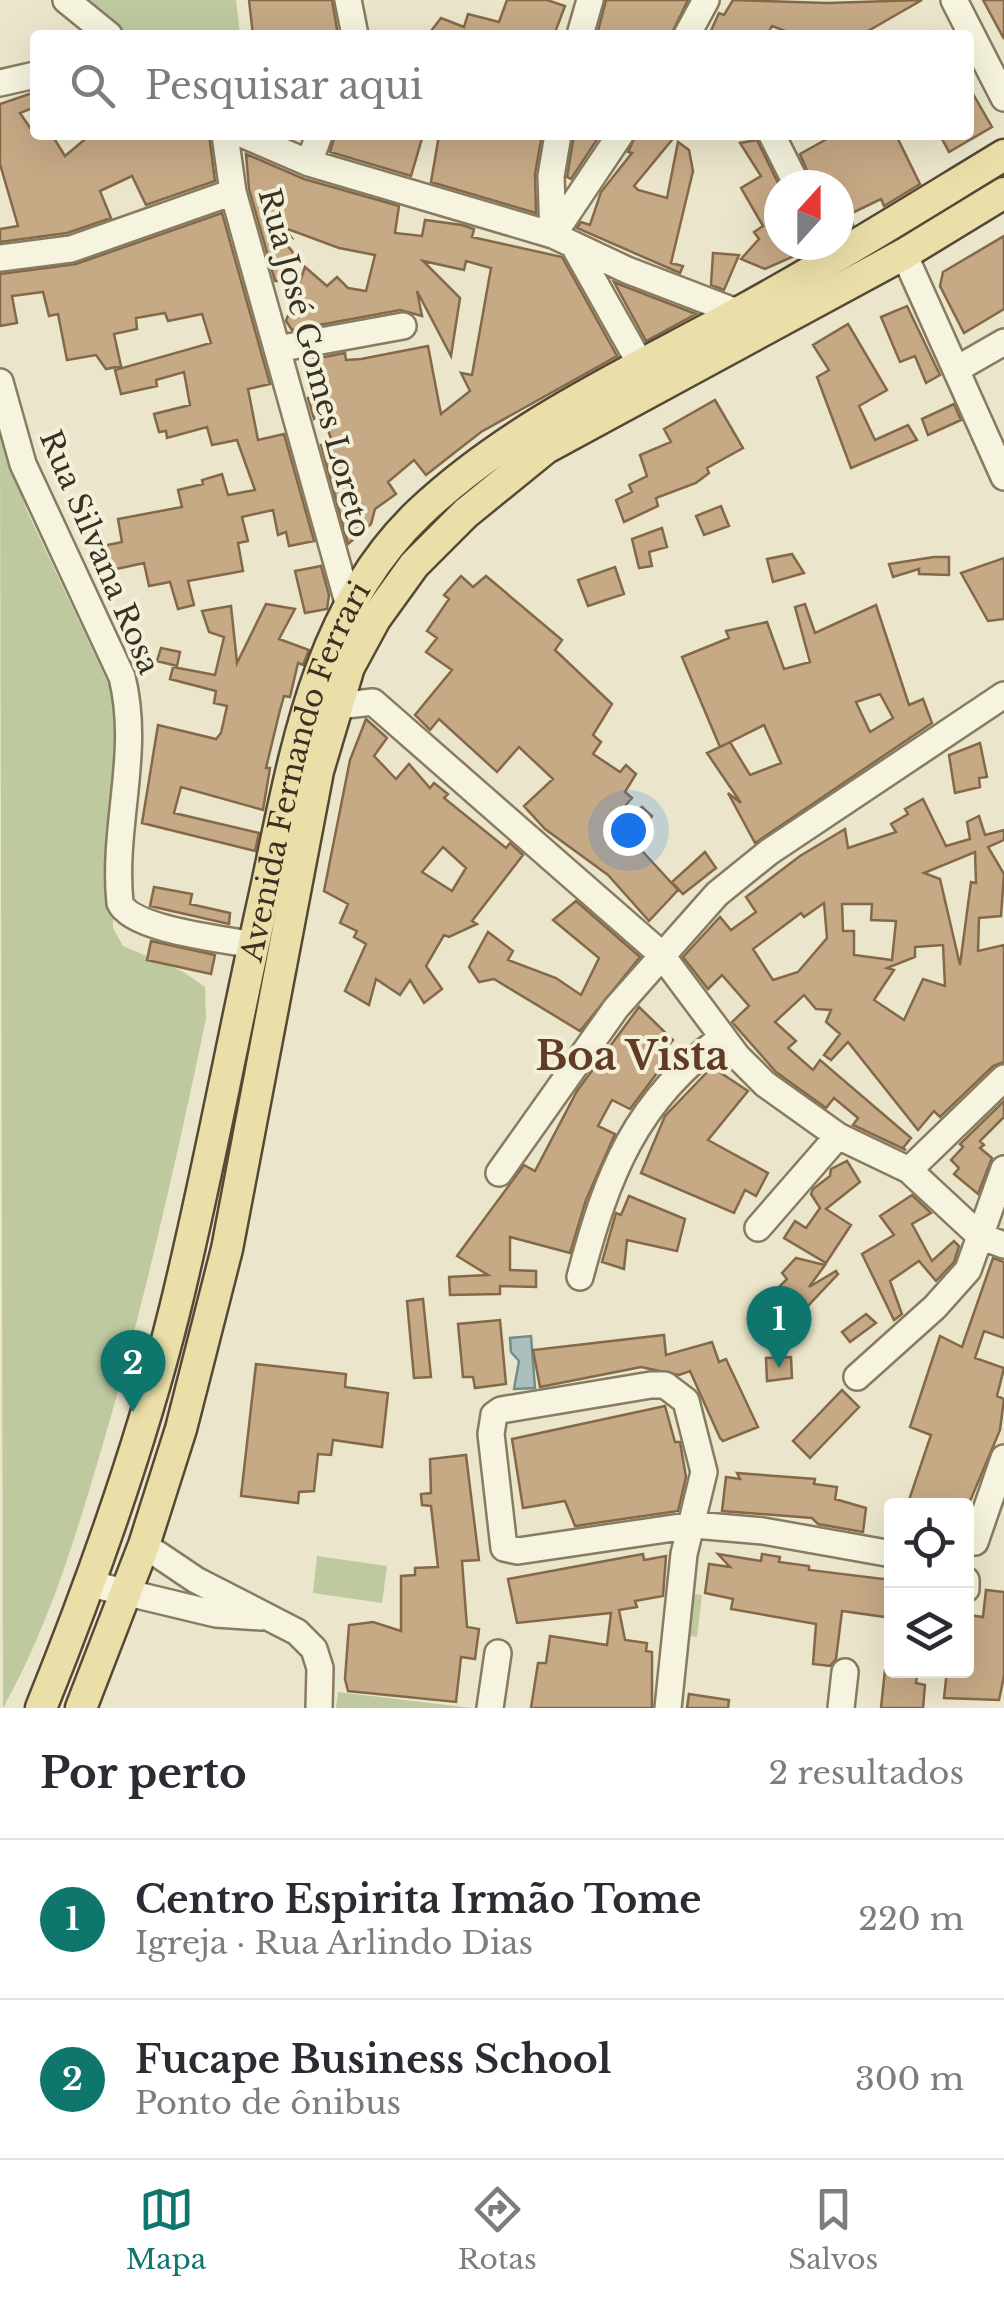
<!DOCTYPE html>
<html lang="pt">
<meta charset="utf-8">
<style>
:root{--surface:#fff;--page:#f7f7f7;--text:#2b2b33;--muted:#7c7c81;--line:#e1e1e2;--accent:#0f766e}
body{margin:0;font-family:"Libre Baskerville",serif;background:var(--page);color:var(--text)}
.controls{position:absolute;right:30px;bottom:30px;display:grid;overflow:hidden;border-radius:10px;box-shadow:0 10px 40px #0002}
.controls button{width:90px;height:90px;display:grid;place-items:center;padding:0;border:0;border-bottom:2px solid var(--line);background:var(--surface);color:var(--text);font:50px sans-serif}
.compass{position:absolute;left:764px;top:170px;width:90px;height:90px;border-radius:50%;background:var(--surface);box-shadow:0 10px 40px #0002;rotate:21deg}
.you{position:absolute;left:628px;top:830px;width:35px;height:35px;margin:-25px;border:8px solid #fff;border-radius:50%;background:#1a73e8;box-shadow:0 0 0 15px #1a73e833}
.badge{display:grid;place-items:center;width:65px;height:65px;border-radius:50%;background:var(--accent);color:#fff;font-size:32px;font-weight:700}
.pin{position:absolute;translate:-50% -82px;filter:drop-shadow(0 2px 5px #0008)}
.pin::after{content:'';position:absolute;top:52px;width:35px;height:30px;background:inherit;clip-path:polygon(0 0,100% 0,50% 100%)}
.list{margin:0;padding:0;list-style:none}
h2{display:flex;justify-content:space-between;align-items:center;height:130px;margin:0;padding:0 40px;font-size:42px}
h2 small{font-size:32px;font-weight:400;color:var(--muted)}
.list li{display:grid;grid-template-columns:65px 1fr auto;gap:30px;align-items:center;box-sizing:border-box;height:160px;padding:0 40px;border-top:2px solid var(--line)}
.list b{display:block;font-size:38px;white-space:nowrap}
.list p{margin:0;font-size:32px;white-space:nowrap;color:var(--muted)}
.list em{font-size:32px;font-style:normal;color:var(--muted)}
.icon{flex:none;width:55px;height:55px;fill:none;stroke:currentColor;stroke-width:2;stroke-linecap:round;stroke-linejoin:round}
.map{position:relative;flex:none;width:1004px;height:1708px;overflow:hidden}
.search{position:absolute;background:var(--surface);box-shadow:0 10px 40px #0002;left:30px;right:30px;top:30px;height:110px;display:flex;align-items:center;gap:25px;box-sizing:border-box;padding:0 35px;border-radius:10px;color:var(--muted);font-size:38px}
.sheet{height:450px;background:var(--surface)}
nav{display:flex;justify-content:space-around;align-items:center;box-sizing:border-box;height:140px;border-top:2px solid var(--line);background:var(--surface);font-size:28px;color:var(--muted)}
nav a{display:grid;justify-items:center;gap:5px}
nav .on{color:var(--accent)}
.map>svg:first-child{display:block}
.green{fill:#bec9a0}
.water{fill:#abc0bd;stroke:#728e8c;stroke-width:2.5}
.building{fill:#c6a985;stroke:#846949;stroke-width:2.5;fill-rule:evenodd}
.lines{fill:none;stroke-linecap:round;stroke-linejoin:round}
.minor-casing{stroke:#877b61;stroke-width:30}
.major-casing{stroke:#554834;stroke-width:35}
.minor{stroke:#f6f3de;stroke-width:25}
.major{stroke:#eadfa8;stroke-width:30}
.labels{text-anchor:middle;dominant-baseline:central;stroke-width:8;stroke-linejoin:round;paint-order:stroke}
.street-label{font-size:30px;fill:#393123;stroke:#f3f0da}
.district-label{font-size:40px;font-weight:bold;fill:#623b26;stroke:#f3f0da}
</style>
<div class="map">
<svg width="1004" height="1708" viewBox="0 0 1004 1708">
<rect width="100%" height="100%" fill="#ebe6cb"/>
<path class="green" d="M66,0h170l4,35h-109l-15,-8 -11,8h-22l-12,-16z
M0,434l27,77 91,193 -5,224 10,18 59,25 23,16 1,32c-31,147 -63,291 -106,435 -26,88 -52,174 -97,254z
M317,1556l70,10 -5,37 -69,-10z
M688,1593l14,2 -5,42 -14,-2z
M338,1692l134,16h-136z"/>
<path class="water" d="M531,1336l4,52 -21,1 5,-28 -8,-9 -1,-14z"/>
<path class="building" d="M249,0h83l6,35h-85z
M507,0h40l18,6 -11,29h-126l13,-17 23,9 4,-13 31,8z
M606,0h82l-17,35h-74z
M733,0l94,3 95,-3 -61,35h-65l-24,-9 -5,9h-58l10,-22 5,2z
M983,0h21v39z
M969,87l23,40 -43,25 -9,-17h29z
M35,92v15l-15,6 15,22h17l13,21 25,-21h119l6,46 -69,24 -14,-29 -32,15 11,27 -44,15 -67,9v-13l18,-3 -18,-62v-60z
M335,135h88l-12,41 -81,-24z
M439,135h103l-7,39 1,39 -105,-31z
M574,135h26l-29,44 -4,-2z
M636,135h40l-42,51 4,4 29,8 11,-56 11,8 4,21 -22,92 12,3 -3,7 -103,-45 4,-6 9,3 11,-33 31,-39 -4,-1z
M834,135h62l24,49 -36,22 -3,-7 -31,15 3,11 -14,8v-48h-26l-13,-31z
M757,140l22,45v60h40l-54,24 -24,-10 18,-20 -5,-7 9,-6 -22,-38 20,-12 -21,-33z
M246,154l58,25 95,27 -4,27 27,3 3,-16 37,5 12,4 -2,8 90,20 55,99 -136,76 -55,43 -12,-15 -26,22 8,12 -21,15 -4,15 -23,20 -27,-99 11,-3 -8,-25 -10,2 -6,-21 15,-3 -9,-36 31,-6 1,7 15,-1 67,-13 13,68 29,-23 -9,-18 11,2 19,-107 -25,-7 -2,9 -41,-9 37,37 -9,58 -34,-65 5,25 -22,-6 -108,20 -6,-9 19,-54 22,19 10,-9 11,11 18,3 9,-36 -36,-7 -54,-20 6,9 -17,-8 22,27 -15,25h-6l-26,-92z
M222,213l48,171 -22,5 10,51 26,-6 30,107 -25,5 -3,-14 -8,3 -5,-25 -31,7 6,24 -10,2 5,28 -55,10 6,24 -16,4 -8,-27 -21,4 -5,-23 -46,10 -5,-25 29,-6 -4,-23 64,-12 -4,-17 25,-6 -1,-4 20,-6 6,21 27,-5 -18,-50 -25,5 -5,-18 -40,11 -1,-7 -7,1 -5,-18 36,-9 -6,-33 -28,8 1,6 -36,8 -6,-24 96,-27 -9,-29 -34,7 -3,-8 -29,5 1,11 -23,5 7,32 -15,3 -10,-14 -29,5 -9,-46 -9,2 -6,-24 -31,4 5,27 -17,3v-52l76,-10z
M1004,236v73l-40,24 -24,-47 3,-14z
M713,253l26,2 -15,35 -13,-5z
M614,282l7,3 75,29 -50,27z
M907,306l33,69 -14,8 -11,-27 -15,6 -19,-45z
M848,324l39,66 -28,16 16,34 33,-15 9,15 -66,28 -34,-91 12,-7 -16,-25z
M715,400l28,48 -36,20 2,5 -13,10 -40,15 2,8 -34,16 -8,-22 16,-8 -3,-7 18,-9 -7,-21 31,-13 -7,-13z
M954,404l7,16 -33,15 -6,-16z
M721,506l8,20 -25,9 -8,-19z
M662,528l5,19 -18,5 3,14 -13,2 -7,-29z
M792,554l12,19 -31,9 -6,-23z
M934,557h15v18l-30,-1v-5l-26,8 -4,-13z
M1004,558v61l-16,2 -27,-48z
M321,566l8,29 -2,14 -22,4 -10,-42z
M615,567l9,27 -36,12 -10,-26z
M461,576l12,11 13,-11 76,64 -7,10 57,54 -19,31 8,7 -8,12 27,18 6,-7 10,9 -11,18 7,6 -18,21 5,6 23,-18 10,9 -20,24 46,50 -29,31 -41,-46 -63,-46 -21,-23 29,-27 -34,-32 -22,25 -58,-53 -9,11 -15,-15 37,-45 -26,-18 11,-14 -10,-7 22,-32 -5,-4z
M266,604l29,5 -16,30 30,11 -6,15 -5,-2 -8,34 -6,-1 -4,14 -14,58h4l-7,42 -82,-23 -7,26 85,20 -4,18 -113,-28 16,-98 58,14 5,-6 6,-27 -13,-3 2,-12 -46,-12 3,-12 42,8 9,-38 -15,-5 -7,-21 29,-5 6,57z
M805,604l10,29 61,-28 33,100 14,-6 9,24 -177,120 -27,-50 13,10 -34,-50 23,-11 20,33 31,-12 -17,-38 -44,22 -38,-90 47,-19 -3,-7 41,-9 17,47 26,-7 -15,-55zM880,694l13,24 -23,14 -14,-30z
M161,648l19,4 -3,14 -20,-5z
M366,719l21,19 -13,18 22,23 13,-15 21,24 4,-5 14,11 -4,4 62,50 4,-5 13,12 -51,66 5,3 -28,13 -5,-2 -18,31 16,23 -18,14 -14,-23 -10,15 -24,-16 -7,26 -24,-14 21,-47 -12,-7 3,-6 -17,-8 8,-19 -24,-13 26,-131zM443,847l23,21 -14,23 -30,-19z
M980,743l7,34 -8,1 1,9 -25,6 -6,-38z
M923,799l23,47 24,-7 -3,-17 12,-6 6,19 19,-5v10l-16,7 16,27 -3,42 -22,2 -1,33 26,-6v117l-11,4 -53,51 -6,-6 -16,19 -70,-88 -17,18 -7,-5 16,-21 -14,-12 5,-12 -15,-1 -12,-14 -29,27 21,19 -8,7 25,22 7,-10 91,78 -8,10 3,2 -53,-25 5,-7 -24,-20 -8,10 -50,-36 -44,-50 17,-16 -27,-31 -14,14 -25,-32 37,-40 11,13 25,-18 -10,-15 54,-41 45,-27 3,19 48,-16 -5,-8 17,-10 -3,-5zM975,852l1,31 -5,-1 -11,83 -20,-86 -16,-6zM824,903l3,35 -29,34 -25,8 -20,-31 48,-36 3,4zM842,904h30l-1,16 25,1 -4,39 -38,-5v-24h-11zM943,945l2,41 -22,-7 -19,41 -30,-20 20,-30 -7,-2 28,-11v-10z
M705,852l11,16 -33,26 -11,-12z
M154,887l38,7 -2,10 40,9 -1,11 -79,-18z
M576,901l64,56 -60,74 -86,-52 -15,3 -10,-15 19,-35 25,19 -5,9 48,18 25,17 18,-37 -46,-38z
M151,941l64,14 -4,19 -64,-14z
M639,1007l34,33 -13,15 6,6 -36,48 -18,-9 -14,26 17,8 -29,66 -16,53 -60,-16v33l26,1v16l-36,-1v8l-50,1 -1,-18 39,-2 -31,-19 67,-91 11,6 42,-80z
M712,1067l36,24 -40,49 60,33 -12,23 -11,-6 -11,23 -93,-40 24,-57z
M1004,1101v16l-24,24 4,4 -4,3 12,10 -14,36 -24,-20 5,-6 -8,-8 12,-13 -3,-3z
M847,1161l13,21 -34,27 25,16 -25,38 -42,-25 11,-17 11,7 14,-20 -9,-14 2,-5 17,-13 1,-7z
M912,1195l19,18 -19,11 20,37 22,-20 5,5 -5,16 -18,19 -17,-20 -29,20 12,33 -8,6 -32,-66 32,-19 -14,-19z
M629,1196l56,23 -8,32 -50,-11 -3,29 -22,-7 14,-49 5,2z
M796,1258l29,7 -16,22 27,-16 2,3 -33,35 -25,-23 7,-7 -5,-6z
M993,1258l11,4v76l-20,-7 -9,27 29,10 -7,28 7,3 -4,31 -32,76h-61l24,-71 -21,-8 30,-91 22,11z
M423,1299l8,78 -17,1 -7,-77z
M866,1314l10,9 -26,19 -8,-10z
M500,1320l6,64 -31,4 -2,-11h-10l-5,-53z
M664,1335l2,20 46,-13 7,20 7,-3 32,68 -35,14 -3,-3 -30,-67 -11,4 -38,-8 -101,20 -7,-37z
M791,1357l1,21 -25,3 -1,-23z
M256,1364l90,10 -1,13 43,6 -6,54 -49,-7 -2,15 -13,-1 -4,37 -15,1 -1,11 -57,-7z
M842,1390l17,17 -49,51 -17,-17z
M665,1406l10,36h5l6,35 -8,34 -103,15 -10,-25 -42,7 -11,-69z
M466,1455l13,105 -17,1 5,66 12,2 -4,30 -14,-2 -5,45 -108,-11 -3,-12 4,-54 24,-3 28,9v-55l14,-1v-7l23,-1 -7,-61 -9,-1 -1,-11 10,-1 -1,-34z
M737,1473l78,6 -1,5 23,3 -2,12 31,9 -3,24 -45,-8 -6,-6 -90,-7 4,-34 14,2z
M643,1554l1,6 22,-4 -3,40 -28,5 2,6 -18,3 6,30 22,3 -1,8 6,1v56h-121l7,-45h8l4,-27 57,9 4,-32 -94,10 -9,-44z
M718,1554l43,7 1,-7 18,3 -1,5 30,4v4l83,10v38l-50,-7 -6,48 -6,7 -17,-2 3,-40 -85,-15 2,-10 -28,-6 4,-29 21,3z
M986,1590l18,2v84l-5,24 -55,-2 3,-28h19l3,-55 14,2z
M885,1670h33l-2,13 9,2 -2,23h-42z
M689,1694l40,6 -1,8h-41z"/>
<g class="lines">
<g class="minor-casing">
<path id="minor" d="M66,0l43,35
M348,0l7,35
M954,0l50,98
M580,35l10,-35
M687,35l19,-35
M0,83l35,-8
M225,135l8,57 116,414
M244,135l65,28 244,72 74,35 112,43
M772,135l25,50
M309,163l10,-28
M553,235l67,-100
M553,235l-2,-59 7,-41
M574,246l76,135
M904,254l100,223
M0,258l71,-9 162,-57
M277,349l126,-23
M957,369l47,-27
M0,382l23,82 99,213c19,76 -10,149 -2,226 12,27 104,36 134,42
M337,706l36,-4 287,251 77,103 28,28 73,52 71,34 71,66 24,9
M909,1170l95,-92
M499,1173l117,-165 101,-114 52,-42 235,-157
M758,1228l80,-92
M580,1277c27,-102 55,-176 143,-240
M857,1377l78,-70 33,-37 36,-101
M975,1542l29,-84
M144,1545l52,35 101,52 17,17 6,19 -1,40
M966,1580v9
M91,1584l125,30 45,3
M490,1708l8,-55
M668,1708l16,-154 20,-82 -18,-71 -21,-16h-14l-150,25 -7,5 -3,19 13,114 14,3 176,-26 69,6 129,23
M841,1708l4,-36"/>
</g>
<g class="major-casing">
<g id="major">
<path id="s1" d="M41,1708c53,-131 100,-262 134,-399 32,-130 56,-262 85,-393 32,-140 49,-299 160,-404 90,-85 206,-138 314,-197 92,-50 181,-106 270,-160"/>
<path d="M81,1708l63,-163 37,-116 46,-180 91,-478 31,-104 26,-48 39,-54 52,-52 80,-65 358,-194 100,-61"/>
</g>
</g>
<use href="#minor" class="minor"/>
<use href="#major" class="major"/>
</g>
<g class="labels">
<g class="street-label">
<text transform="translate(315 363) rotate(75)">Rua José Gomes Loreto</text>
<text transform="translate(100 552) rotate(67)">Rua Silvana Rosa</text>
<text stroke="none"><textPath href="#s1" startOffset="975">Avenida Fernando Ferrari</textPath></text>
</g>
<g class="district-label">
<text x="632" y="1056">Boa Vista</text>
</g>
</g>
</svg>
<div class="controls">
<button><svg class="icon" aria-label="locate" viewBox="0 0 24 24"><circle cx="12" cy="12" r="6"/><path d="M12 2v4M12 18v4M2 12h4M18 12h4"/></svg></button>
<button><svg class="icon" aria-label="layers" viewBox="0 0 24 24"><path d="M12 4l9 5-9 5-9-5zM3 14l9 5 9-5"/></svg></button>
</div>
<svg class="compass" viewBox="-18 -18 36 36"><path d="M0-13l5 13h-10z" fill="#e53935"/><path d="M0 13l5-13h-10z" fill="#7c7c81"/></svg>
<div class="you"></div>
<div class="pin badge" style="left:779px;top:1368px">1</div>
<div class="pin badge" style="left:133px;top:1412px">2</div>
<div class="search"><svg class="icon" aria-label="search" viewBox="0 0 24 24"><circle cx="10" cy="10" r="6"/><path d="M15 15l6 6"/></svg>Pesquisar aqui</div>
</div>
<section class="sheet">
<h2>Por perto<small>2 resultados</small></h2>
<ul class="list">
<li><span class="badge">1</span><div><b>Centro Espirita Irmão Tome</b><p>Igreja · Rua Arlindo Dias</p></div><em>220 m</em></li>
<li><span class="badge">2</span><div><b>Fucape Business School</b><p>Ponto de ônibus</p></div><em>300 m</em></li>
</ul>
</section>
<nav>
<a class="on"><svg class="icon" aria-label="map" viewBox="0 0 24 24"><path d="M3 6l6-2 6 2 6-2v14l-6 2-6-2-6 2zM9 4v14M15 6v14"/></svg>Mapa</a>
<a><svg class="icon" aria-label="directions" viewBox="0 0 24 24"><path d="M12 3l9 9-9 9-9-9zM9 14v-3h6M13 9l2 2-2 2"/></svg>Rotas</a>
<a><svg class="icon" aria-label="saved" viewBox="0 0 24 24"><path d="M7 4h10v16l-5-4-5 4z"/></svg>Salvos</a>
</nav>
